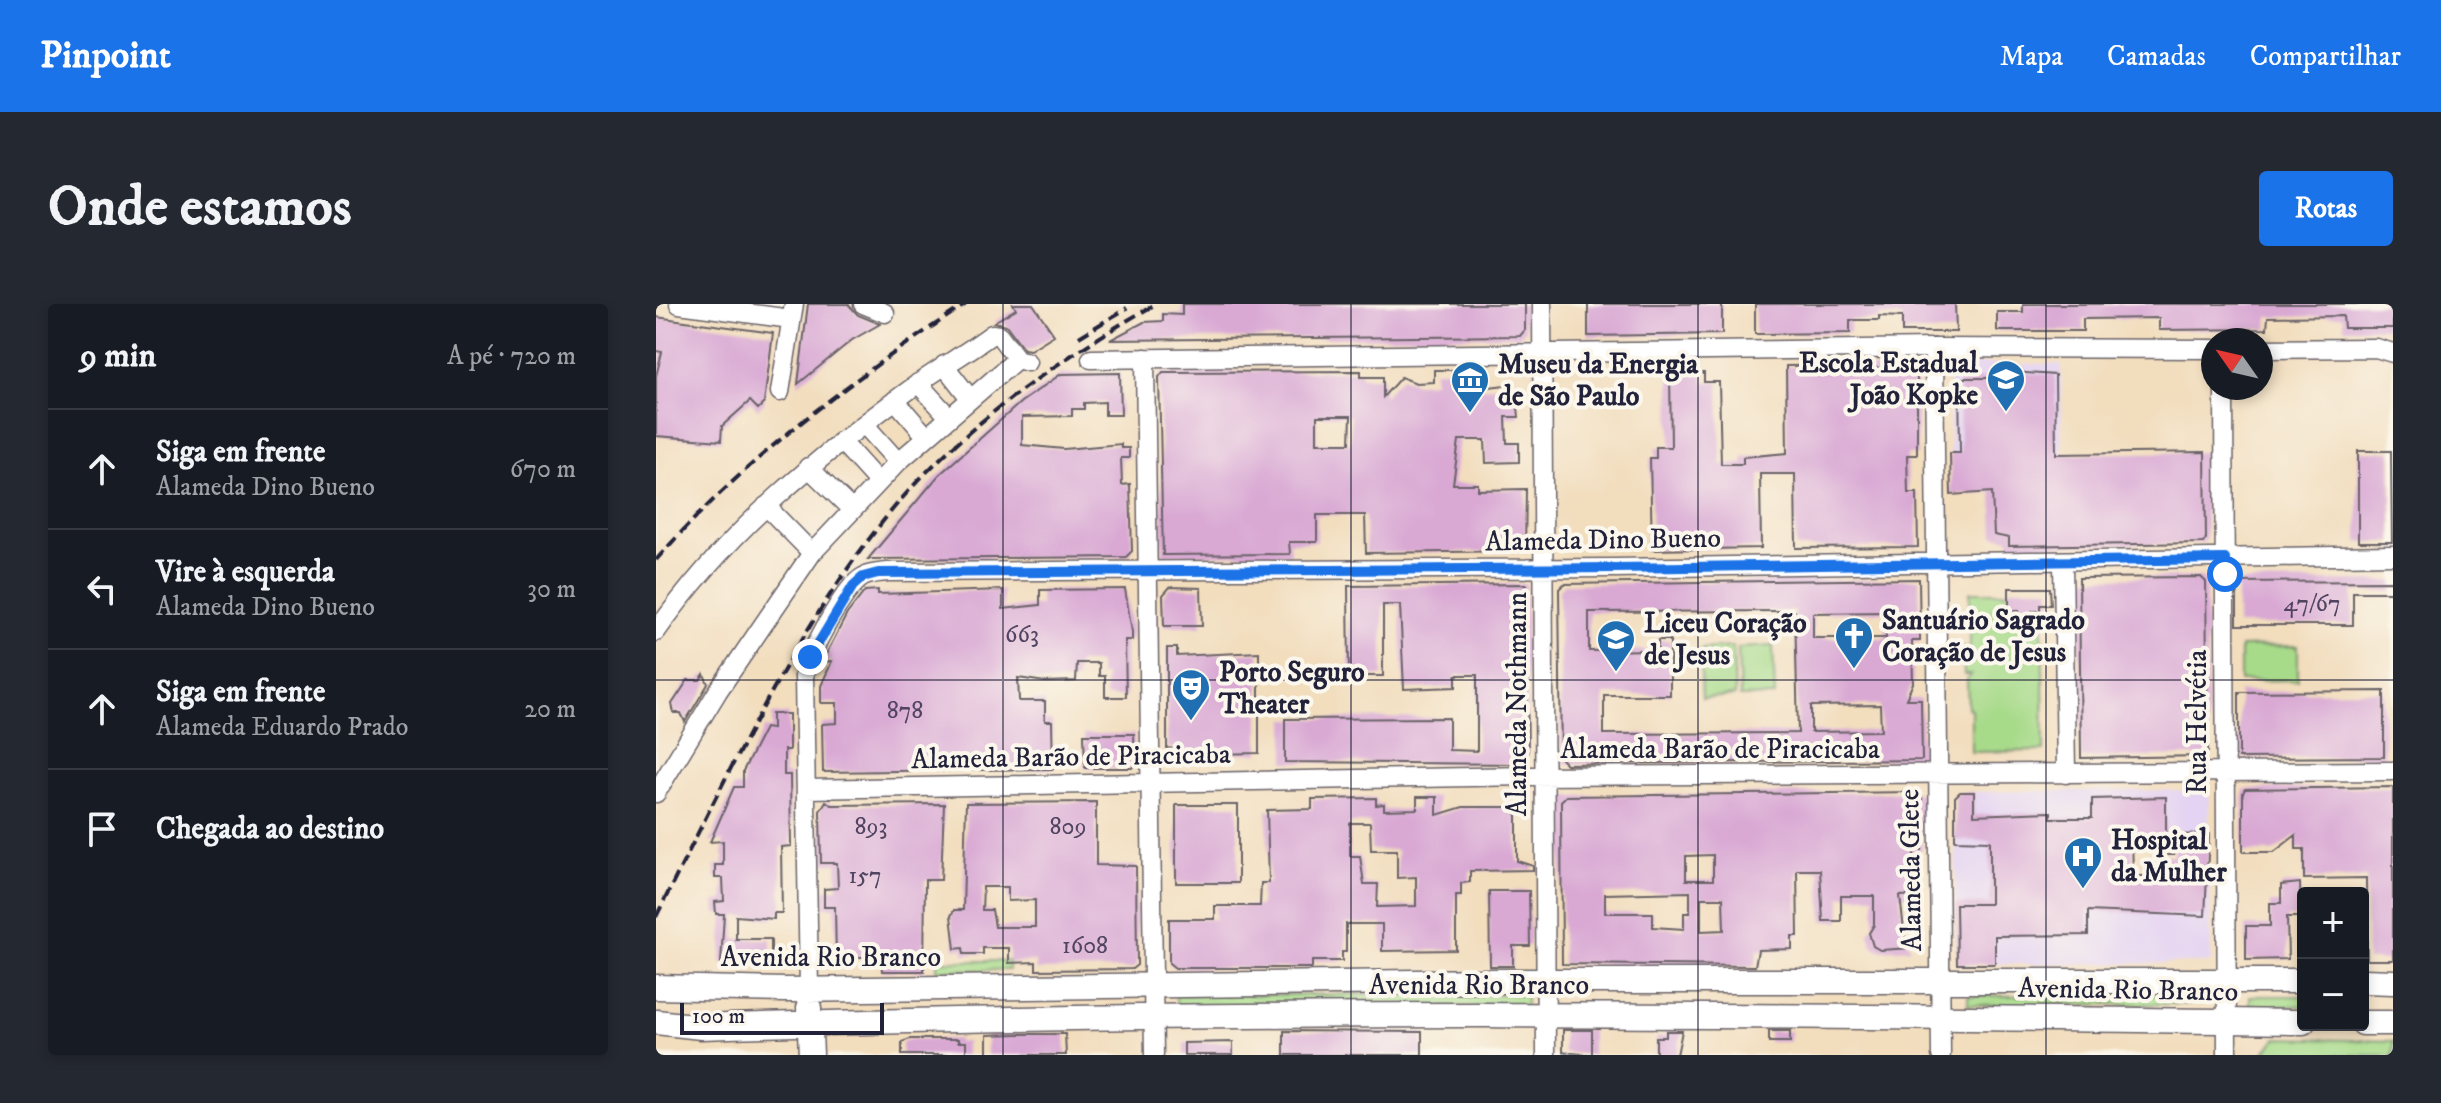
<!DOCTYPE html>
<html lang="pt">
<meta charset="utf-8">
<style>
:root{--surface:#171b24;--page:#242831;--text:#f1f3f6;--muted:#9ea1a6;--line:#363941;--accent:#1a73e8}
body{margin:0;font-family:"IM FELL DW Pica",serif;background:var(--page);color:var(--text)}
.controls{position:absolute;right:24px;bottom:24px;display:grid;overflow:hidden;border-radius:8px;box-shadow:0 4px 12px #0003}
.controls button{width:72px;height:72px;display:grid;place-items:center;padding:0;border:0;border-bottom:2px solid var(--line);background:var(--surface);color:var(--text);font:40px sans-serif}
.compass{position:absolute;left:1545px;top:24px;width:72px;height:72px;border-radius:50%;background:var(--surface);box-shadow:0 4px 12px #0003;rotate:304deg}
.scale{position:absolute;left:24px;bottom:20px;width:204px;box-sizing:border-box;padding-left:8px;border:4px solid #22223b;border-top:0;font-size:22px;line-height:28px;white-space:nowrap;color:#22223b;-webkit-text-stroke:6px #fbf7ec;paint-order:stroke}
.stop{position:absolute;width:24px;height:24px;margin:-18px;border:6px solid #1a73e8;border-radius:50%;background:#fff}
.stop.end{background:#1a73e8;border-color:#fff;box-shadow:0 2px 8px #0008}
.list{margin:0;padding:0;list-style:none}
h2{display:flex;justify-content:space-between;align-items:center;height:104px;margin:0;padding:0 32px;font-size:34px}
h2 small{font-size:26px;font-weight:400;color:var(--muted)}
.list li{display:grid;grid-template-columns:52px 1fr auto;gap:24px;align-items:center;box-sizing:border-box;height:120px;padding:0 32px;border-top:2px solid var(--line)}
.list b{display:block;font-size:30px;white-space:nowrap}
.list p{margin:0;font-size:26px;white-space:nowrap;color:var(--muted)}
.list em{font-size:26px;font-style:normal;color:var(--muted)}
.icon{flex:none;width:44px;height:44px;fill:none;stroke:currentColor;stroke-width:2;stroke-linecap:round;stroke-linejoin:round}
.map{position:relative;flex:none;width:1737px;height:751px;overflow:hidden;border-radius:8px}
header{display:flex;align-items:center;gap:48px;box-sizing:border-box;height:112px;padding:0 40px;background:var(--accent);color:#fff}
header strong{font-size:38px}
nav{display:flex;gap:44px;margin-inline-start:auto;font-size:28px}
.intro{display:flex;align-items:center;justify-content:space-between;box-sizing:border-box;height:192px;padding:0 48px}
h1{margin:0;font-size:56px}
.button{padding:20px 36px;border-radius:8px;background:var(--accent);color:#fff;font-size:28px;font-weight:700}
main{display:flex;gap:48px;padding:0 48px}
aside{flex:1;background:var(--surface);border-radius:8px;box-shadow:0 4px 12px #0003}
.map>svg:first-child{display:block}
.built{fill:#e4d3f2}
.green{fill:#a7da89;stroke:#647e62;stroke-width:2}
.building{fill:#d9a9d4;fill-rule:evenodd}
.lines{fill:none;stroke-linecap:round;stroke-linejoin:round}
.minor-casing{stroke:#6b6368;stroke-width:21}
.major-casing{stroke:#6b6368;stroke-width:27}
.minor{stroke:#fff;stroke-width:18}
.major{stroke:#fff;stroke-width:24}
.rail{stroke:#22223b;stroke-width:4;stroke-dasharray:12 6;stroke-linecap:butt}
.route{stroke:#1a73e8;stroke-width:10}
.grid{fill:none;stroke:#22223b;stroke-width:2;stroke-opacity:0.55}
.labels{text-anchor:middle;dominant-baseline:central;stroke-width:8;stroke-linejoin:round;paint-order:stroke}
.number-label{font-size:24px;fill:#504461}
.poi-label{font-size:28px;font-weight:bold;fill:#22223b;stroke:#fbf7ec;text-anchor:start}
.street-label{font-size:28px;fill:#22223b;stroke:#fbf7ec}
</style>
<header>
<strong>Pinpoint</strong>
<nav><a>Mapa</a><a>Camadas</a><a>Compartilhar</a></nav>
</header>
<div class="intro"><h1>Onde estamos</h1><a class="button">Rotas</a></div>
<main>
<aside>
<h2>9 min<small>A pé · 720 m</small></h2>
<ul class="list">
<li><svg class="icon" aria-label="ahead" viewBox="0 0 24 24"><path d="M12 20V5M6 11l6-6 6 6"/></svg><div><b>Siga em frente</b><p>Alameda Dino Bueno</p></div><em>670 m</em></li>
<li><svg class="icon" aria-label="left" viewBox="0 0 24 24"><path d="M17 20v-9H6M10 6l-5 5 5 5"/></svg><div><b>Vire à esquerda</b><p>Alameda Dino Bueno</p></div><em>30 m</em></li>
<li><svg class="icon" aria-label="ahead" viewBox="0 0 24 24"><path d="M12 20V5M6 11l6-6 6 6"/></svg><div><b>Siga em frente</b><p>Alameda Eduardo Prado</p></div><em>20 m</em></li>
<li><svg class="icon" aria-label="arrive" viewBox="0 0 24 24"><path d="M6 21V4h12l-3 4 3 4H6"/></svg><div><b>Chegada ao destino</b></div></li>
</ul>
</aside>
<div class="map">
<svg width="1737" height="751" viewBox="0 0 1737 751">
<rect width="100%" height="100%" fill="#fbf7ec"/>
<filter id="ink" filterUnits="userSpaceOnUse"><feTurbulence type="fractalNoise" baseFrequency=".0125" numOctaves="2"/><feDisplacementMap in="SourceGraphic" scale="16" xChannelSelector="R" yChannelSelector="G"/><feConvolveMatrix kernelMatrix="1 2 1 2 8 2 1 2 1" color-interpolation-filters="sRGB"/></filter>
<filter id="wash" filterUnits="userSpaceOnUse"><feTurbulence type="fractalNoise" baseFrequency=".006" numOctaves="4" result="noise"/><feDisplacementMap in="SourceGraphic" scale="32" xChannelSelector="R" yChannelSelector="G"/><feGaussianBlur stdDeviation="1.8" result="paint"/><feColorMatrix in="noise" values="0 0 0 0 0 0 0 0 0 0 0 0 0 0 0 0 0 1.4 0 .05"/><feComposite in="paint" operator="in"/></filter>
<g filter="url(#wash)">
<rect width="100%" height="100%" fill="#f2ddbd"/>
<path class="built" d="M1298,60h107l1,90 -112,1 -1,-84z
M1553,486v44l-76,1v42l77,-1 1,87 -216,1 -1,-60h-38l-1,-107 5,-5z"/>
<path class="green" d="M1314,288h72l2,159 -73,1v-43l-3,-1 -1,-28 4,-5h-7l-1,-28h7z
M1117,342l2,50 -35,1 -2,-49z
M1642,342v34l-58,1v-34z
M1077,343l2,49 -33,2 -2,-49z
M281,657h72v9h-72z
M870,690v12l-350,4v-15z
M1543,691l-1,9 -230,1v-9z
M1594,692h53v10h-53z
M1620,734l117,3v14h-130z"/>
<g id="blocks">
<path class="building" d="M152,0h40l10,11 22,9 -28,16 -54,44z
M357,0h20l21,31 -24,15 -6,-1 -18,-24 -12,-3 22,-13z
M526,0h343v26l-5,6 -410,4 34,-18 19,-1v-7l19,1z
M932,0h134v30l-134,2z
M1099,0h200l1,28h-54v-15l-23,-1v4h-29v13l-95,1z
M1367,0h370v24h-49l-1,-12 -75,1 -1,12 -108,1v-12l-76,1v12h-86v-19h26z
M0,13l117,16 -9,70 -6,6 -8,-8 -28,25 -1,15 -65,-5v-60l6,-24 -6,-1z
M1196,61v3h30l1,3 34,-1v85h-10l1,38h9l1,54 -122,1 -1,-74h-35l1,74 -109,2 -2,-92h6v-11h15l-1,-74h34v9h15l2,82h22v-7l44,-4 -1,-87z
M778,66h18v17l13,3 40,-5 11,3 3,29h-13l1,26h12v19l-33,1 -1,-23h-26l-6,44h25v6l48,-1 -1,62 -159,2 -1,-38h-48v27h-28l1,12 -127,1 -4,-178 4,-5 198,-1v6h22v20l18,-20 15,6 18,-1zM661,112h34l-1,27h-33z
M1357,68l42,3 1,79 149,-2 1,87 -3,4 -194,3v-8l-15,-3 -2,-43 -41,3 -1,-42h10l-1,-75h55z
M464,69l1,42h-16v-13l-21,1v6h-12v7l-50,1v28l42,4 57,-5v4h8v10h-8l1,27 8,-1 2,67 -6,6 -258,2 71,-84 82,-73 40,-28z
M1702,147h33l1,91h-34z
M1545,273l5,5 2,170 -3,4 -124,2 -2,-180z
M1263,275l1,62h-8l1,42 -7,16h15l1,61 -356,4 -5,-5 -2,-170 5,-5zM1139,307l3,122 -194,1v-39h66v-55h-12v10l-69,1v-39zM1230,308v26h-73v-25zM1224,401l1,26 -70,1v-26z
M1737,277v11h-40v33h-116v-43z
M870,280l2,175 -5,5 -238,-2v-43l164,-1v32l28,1v-76h-21v12l-52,2 -4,-84h-17v71h-34l-1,-90z
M514,283l31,1 1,38h-38l-1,-31z
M1353,284h41l1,17h-11v6h-8v14h-13v-14l-10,-1z
M469,285l7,43v8h-7l1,57h-21v-21h-6v-13h-22l-1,18 -31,1 -27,-4 1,23h26v20h7l1,48 -230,3 -1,-48 15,-1v-20h-16v-17l11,-25 -10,1 25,-48 18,-23 13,-1v4l125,-4v19l37,-4v-15z
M511,344h10v8l82,-4v101l-45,1 -47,-6z
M48,370l4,10 -23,38 -4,-9h-7l-2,-9 16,-24h12z
M1728,387v66l-145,1v-66z
M116,410h17v36h-5v25h6l1,71 -10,1 1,66h-8v6l-38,-3v23h35v24h-50l3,-49h-8l-1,-12 9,-1 -1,-23h-8v-13h8v-24l-13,1 24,-55h9v-16l22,-43 7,1z
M428,430h50l1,30 -3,4h-47z
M1737,483v173h-26l-1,-82 -62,1v-30h-8v-14l-22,17h-31v-59l2,-4z
M1262,488l4,4v54h-8v29h6v16l-20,1 5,42 6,10 -31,2 -7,-4 -4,-13 5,-8v-29h-33v25h-18l-3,-51h-23l1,66h-6v13l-34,1 -3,16 -193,-2 -1,-163 5,-5zM1057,551v25h-27v-24zM1034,588v21h-6v16l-31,-2v-14h-48v-19zM1045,594h22l1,32 -23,1z
M1304,488h14v23l77,-3v6h41v-19l74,-2v38h-34l1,41h32v-21h9v-20l35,-1 -4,82 -117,-5v24l-93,1v28h-38l-1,-60h34v-63l-35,-1v-43z
M761,493h20v18l26,-8h48l6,8v46l16,5v4l-63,1v11l-9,1v12h-5v55l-74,1v-27h-36v28h-4v9h-30v7h-137l-6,-5v-44h46v-13h45l1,-23h8l-2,-73 45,-1v-10l64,-1v7l8,-1v6l33,-1zM694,519h20l1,27h26v28l19,-1v29l-39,1 1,-23h-14l-4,-28h-10z
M170,497l5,4 113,-1 -3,76h-16l-1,91h-42l-1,-14h-27v4h-18l-1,-54h-11v-18l14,-1 -1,-25h-16l-1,-52z
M440,498v63l40,1 1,99 -5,4 -96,1v-8l-27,1v-15h-26v6h-19l-1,-6 -8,1 -4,-33 3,-6h9l3,-107zM327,583h25v14l27,-1v27h-40l-3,-17h-10z
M520,501h62v78h-62z
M1644,579l1,34h-14l1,42 -42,1v-34h24v-23h11v-18z
M833,587h40l1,55h-17v20h-23z
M907,726h29v25l-29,-3z
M628,727l138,1v23h-138z
M1010,727h16l-5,24h-21v-18h10z
M1113,727h21v11h-21z
M364,730h45l1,21h-79v-20z
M254,735h48v3h8v13h-64v-13z
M577,738v13h-49v-12z"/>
</g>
</g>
<g filter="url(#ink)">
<use href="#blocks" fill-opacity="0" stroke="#6b6368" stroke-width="2"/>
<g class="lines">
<g class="minor-casing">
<path id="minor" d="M23,0l112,15
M207,0l22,9
M886,0l4,751
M1278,44l7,707
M1605,45l115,-1 17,5
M489,54l9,697
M435,55l843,-11 279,1
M288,61l25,32
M262,79l30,33
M1568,84l3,667
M124,88l14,-88
M239,96l31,36
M208,120l34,38
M185,137l37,41
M152,163l43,42
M110,202l46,47
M1407,257l3,213
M0,328c69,-99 164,-177 260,-247 25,-18 52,-33 76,-51l7,1 18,24
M150,485l722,-13 865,-5
M0,489l62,-102 94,-138 86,-91 119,-103 10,3
M153,686l-5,-314c4,-21 40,-89 59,-99 7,-4 17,-4 25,-5l728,-4 777,-13"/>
</g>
<g class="major-casing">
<path id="major" d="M1707,677l30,1
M0,683l128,3 707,-9h812
M153,704l2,47
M0,718l45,5c534,-18 1068,-12 1602,-5
M1707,719h30"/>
</g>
<use href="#minor" class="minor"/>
<use href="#major" class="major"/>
<path class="rail" d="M423,33l48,-29
M0,256c91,-103 196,-181 310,-256
M0,613c68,-135 144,-299 242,-414 70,-81 165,-147 258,-199"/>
</g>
</g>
<g class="lines" filter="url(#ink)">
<path class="route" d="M154,353l43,-71 10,-9 15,-4 738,-5 609,-9v15"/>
</g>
<path class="grid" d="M347,0v751M695,0v751M1042,0v751M1390,0v751M0,376h1737"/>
<defs>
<g id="school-pin" transform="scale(2)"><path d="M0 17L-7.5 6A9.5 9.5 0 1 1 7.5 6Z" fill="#1f6fb2" stroke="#fbf7ec"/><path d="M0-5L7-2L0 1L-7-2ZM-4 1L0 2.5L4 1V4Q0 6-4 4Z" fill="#fff"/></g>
<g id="museum-pin" transform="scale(2)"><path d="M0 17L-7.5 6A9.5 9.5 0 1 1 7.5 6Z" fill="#1f6fb2" stroke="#fbf7ec"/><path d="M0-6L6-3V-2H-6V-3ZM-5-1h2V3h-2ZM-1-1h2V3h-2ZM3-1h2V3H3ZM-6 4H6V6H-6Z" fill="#fff"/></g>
<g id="church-pin" transform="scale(2)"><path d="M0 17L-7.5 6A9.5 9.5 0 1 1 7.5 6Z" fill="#1f6fb2" stroke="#fbf7ec"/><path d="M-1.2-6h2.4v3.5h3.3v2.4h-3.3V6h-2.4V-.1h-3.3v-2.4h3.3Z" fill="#fff"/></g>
<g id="theatre-pin" transform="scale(2)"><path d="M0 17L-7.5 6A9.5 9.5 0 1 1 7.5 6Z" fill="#1f6fb2" stroke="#fbf7ec"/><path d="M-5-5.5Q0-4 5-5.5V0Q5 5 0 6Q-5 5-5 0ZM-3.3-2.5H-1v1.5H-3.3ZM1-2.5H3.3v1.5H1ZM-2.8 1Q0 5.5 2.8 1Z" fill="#fff"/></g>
<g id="hospital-pin" transform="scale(2)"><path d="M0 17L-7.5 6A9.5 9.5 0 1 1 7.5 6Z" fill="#1f6fb2" stroke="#fbf7ec"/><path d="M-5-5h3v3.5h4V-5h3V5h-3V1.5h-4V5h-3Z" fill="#fff"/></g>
</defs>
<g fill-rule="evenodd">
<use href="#school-pin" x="1350" y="75"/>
<use href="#museum-pin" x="814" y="76"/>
<use href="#church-pin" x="1198" y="332"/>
<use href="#school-pin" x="960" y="335"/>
<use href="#theatre-pin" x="535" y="384"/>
<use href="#hospital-pin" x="1427" y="552"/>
</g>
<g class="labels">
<g class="number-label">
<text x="1656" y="300">47/67</text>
<text x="366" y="331">663</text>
<text x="249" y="407">878</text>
<text x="215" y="523">893</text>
<text x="412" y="523">809</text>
<text x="209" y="572">157</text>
<text x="429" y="642">1608</text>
</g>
<g class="poi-label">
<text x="1322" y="59" text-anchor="end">Escola Estadual<tspan x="1322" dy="32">João Kopke</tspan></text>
<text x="842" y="60">Museu da Energia<tspan x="842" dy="32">de São Paulo</tspan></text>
<text x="1226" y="316">Santuário Sagrado<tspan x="1226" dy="32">Coração de Jesus</tspan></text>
<text x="988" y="319">Liceu Coração<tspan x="988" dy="32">de Jesus</tspan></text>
<text x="563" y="368">Porto Seguro<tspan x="563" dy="32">Theater</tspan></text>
<text x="1455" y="536">Hospital<tspan x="1455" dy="32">da Mulher</tspan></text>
</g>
<g class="street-label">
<text transform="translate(947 236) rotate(-1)">Alameda Dino Bueno</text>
<text transform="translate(861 400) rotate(-90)">Alameda Nothmann</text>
<text transform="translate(1541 418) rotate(-90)">Rua Helvétia</text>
<text x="1064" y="445">Alameda Barão de Piracicaba</text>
<text transform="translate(415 453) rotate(-1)">Alameda Barão de Piracicaba</text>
<text transform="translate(1255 566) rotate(-91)">Alameda Glete</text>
<text x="175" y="653">Avenida Rio Branco</text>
<text x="823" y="681">Avenida Rio Branco</text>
<text transform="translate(1472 686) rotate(1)">Avenida Rio Branco</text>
</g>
</g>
</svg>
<div class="controls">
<button>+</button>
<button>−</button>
</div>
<svg class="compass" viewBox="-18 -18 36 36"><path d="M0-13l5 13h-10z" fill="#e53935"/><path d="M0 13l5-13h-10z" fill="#9ea1a6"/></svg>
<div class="scale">100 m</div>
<div class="stop" style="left:1569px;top:270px"></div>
<div class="stop end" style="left:154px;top:353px"></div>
</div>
</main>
